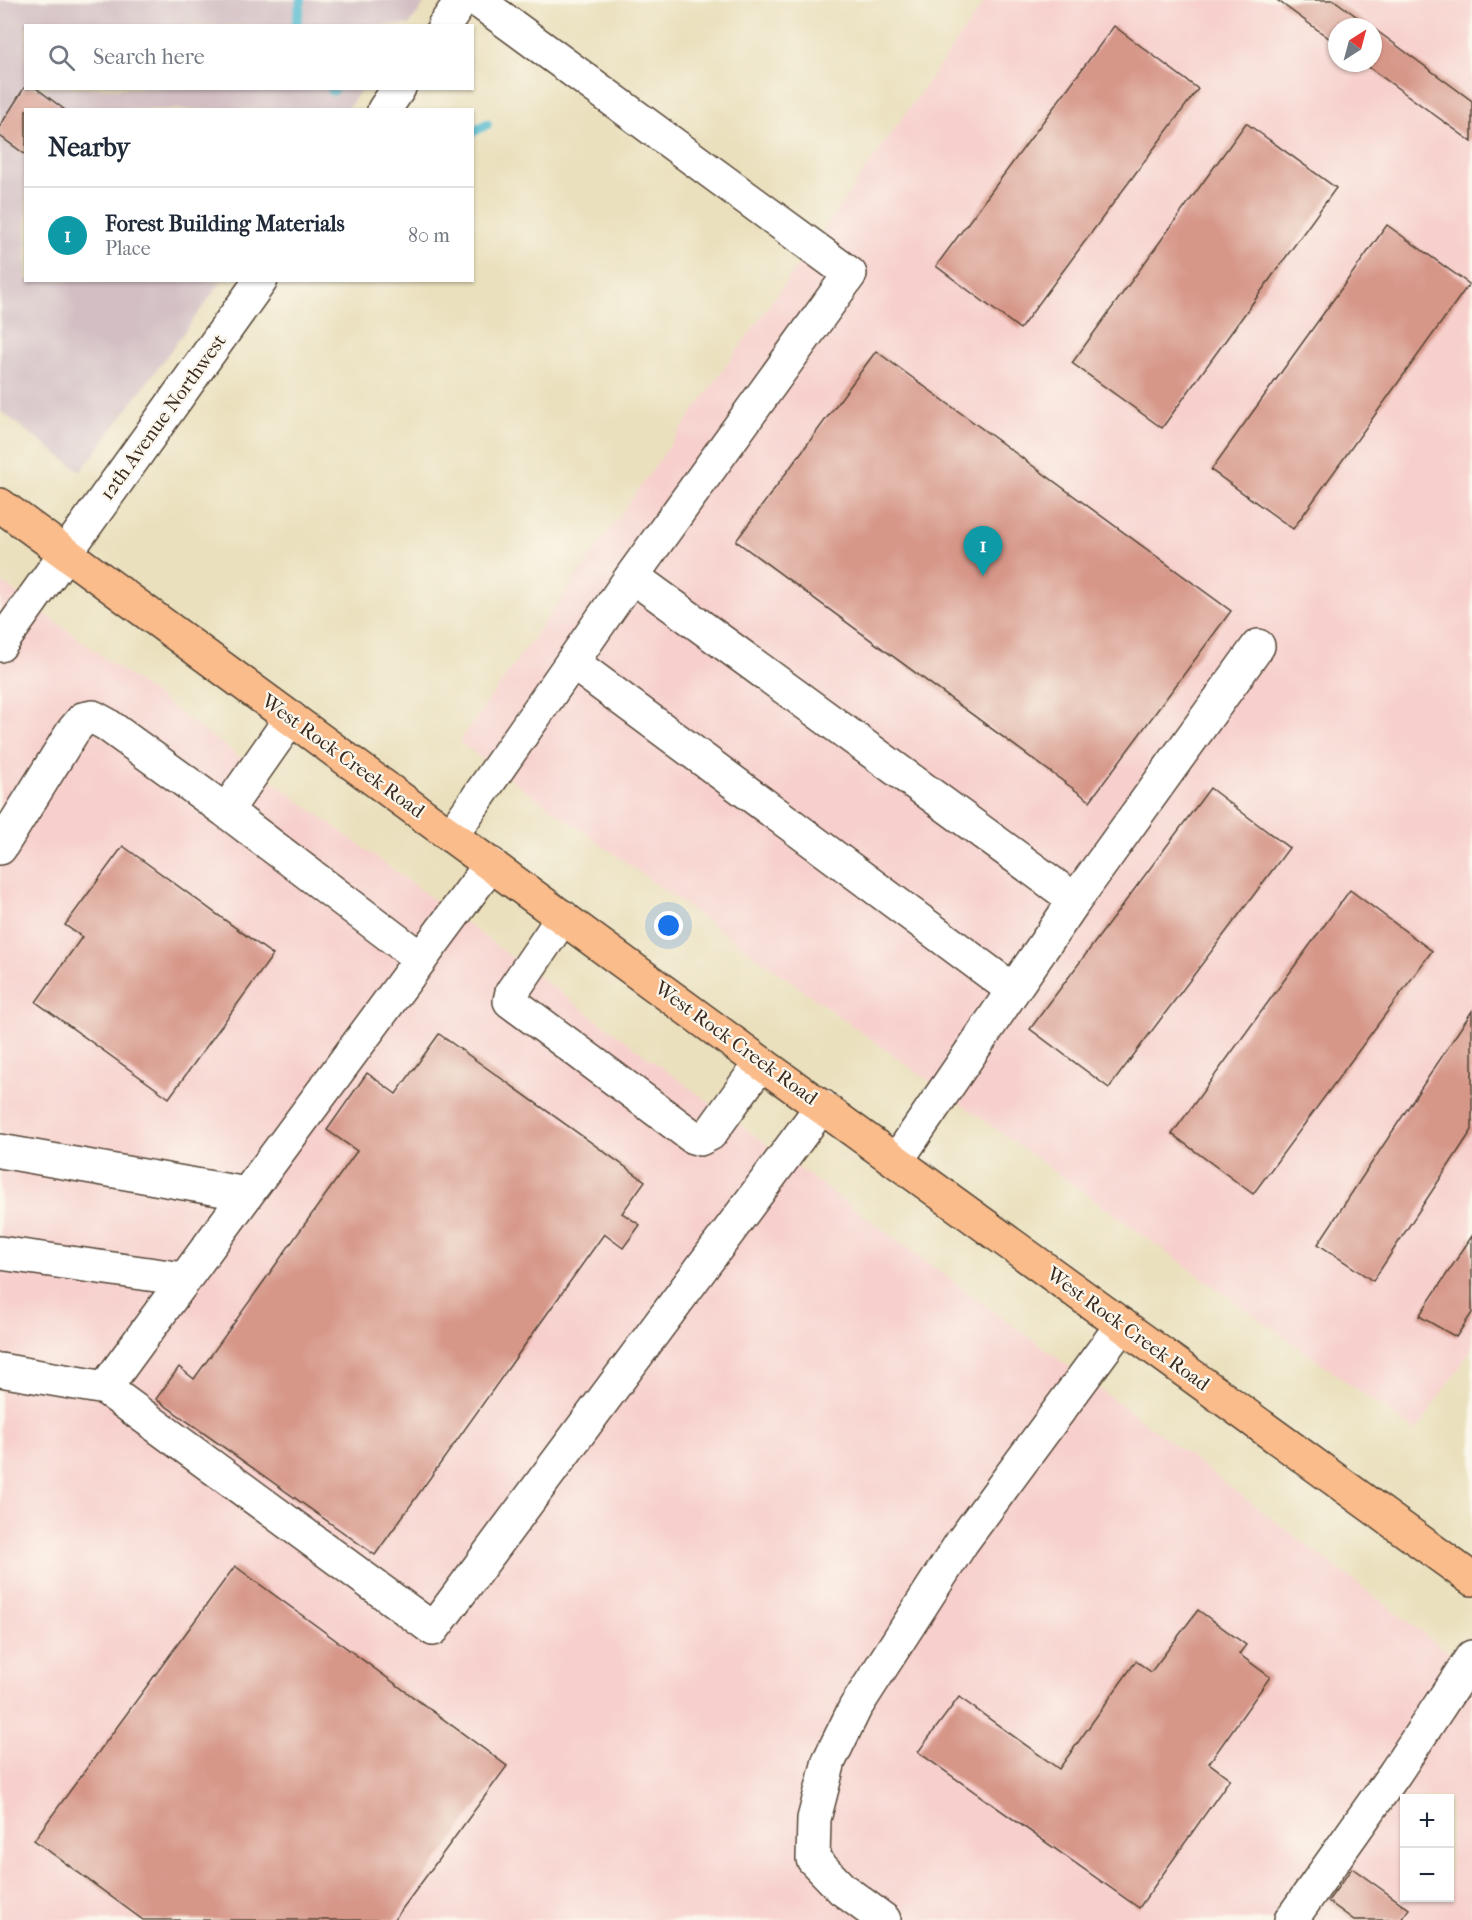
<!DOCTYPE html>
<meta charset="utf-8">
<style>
:root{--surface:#fff;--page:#f2f2f3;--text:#1f2937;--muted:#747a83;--line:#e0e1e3;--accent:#b5179e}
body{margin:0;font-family:"IM FELL French Canon",serif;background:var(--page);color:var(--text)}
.controls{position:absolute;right:18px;bottom:18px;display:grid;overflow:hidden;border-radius:0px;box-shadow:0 2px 4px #0004}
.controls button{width:54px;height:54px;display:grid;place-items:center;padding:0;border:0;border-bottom:2px solid var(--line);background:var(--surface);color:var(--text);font:30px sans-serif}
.compass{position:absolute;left:1328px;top:18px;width:54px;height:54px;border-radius:50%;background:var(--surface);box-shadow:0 2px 4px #0004;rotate:36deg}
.you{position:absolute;left:669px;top:926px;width:21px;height:21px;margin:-15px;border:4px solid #fff;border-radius:50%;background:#1a73e8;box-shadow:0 0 0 9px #1a73e833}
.badge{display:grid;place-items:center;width:39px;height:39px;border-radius:50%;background:var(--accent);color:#fff;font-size:20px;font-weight:700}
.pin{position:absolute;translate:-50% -50px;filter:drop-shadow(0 2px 3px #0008)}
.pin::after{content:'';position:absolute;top:32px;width:21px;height:18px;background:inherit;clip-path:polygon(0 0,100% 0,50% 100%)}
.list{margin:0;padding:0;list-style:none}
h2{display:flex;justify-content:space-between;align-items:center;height:78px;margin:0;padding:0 24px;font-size:26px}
h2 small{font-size:20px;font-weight:400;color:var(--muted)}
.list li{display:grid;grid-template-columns:39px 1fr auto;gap:18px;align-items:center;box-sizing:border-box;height:96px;padding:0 24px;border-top:2px solid var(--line)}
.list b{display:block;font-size:22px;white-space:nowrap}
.list p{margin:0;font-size:20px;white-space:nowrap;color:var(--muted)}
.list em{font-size:20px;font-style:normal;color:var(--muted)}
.icon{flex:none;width:33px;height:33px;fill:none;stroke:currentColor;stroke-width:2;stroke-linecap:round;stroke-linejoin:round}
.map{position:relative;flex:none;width:1472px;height:1920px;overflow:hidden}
.search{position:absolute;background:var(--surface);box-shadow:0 2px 4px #0004;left:24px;top:24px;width:450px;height:66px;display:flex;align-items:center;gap:15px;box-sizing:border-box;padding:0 21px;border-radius:0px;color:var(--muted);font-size:22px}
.panel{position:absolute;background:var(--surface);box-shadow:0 2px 4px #0004;left:24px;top:108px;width:450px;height:174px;border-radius:0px}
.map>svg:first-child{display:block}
.built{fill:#f7d0cd;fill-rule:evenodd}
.industrial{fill:#d2bec3}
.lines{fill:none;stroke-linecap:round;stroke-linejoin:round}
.stream{stroke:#51bace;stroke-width:10}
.building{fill:#d69688}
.minor-casing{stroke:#554536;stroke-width:36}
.major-casing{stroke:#554536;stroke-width:36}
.minor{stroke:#fff;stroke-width:33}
.major{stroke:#fabc8b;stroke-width:33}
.labels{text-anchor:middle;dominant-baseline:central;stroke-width:4.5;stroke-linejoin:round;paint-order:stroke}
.street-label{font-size:20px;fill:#3b2a1e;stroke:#fbf7ec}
</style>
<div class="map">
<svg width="1472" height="1920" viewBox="0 0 1472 1920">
<rect width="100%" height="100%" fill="#fbf7ec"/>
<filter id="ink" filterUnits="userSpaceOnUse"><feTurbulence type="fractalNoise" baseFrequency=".0167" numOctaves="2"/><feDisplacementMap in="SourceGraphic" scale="12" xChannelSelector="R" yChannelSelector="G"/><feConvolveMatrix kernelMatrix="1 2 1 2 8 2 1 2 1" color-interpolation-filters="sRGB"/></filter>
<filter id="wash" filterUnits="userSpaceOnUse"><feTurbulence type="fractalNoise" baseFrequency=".008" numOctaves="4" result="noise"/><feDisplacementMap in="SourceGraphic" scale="24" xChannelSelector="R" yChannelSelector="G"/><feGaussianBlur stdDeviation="1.35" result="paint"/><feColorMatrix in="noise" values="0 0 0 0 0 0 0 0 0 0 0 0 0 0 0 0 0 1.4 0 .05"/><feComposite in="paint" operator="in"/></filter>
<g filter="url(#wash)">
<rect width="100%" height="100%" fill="#eae0bd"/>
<path class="built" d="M986,0h486v1348l-56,84 -957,-690zM1337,27h36v36h-36z
M0,581l1120,823 352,266v250h-1472zM1404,1798h46v100h-46z"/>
<path class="industrial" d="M0,0h427l-18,25 -383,1v62l336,1 -15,20 -321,1v170l196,1 -141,191 -81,-61z"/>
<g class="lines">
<path class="stream" d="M296,26l5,-26
M331,88l2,3
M472,132l15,-8"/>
</g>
<g id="blocks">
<path class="building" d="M1277,0h57l37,27h-34v17z
M1114,26l84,63 -178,240 -84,-63z
M1373,28l99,73v41l-109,-79h10z
M24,88h12l29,22h-39v45l-26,-19v-10z
M1246,123l90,65 -174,240 -90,-65z
M1387,225l82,59 -176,245 -82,-59z
M876,351l355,260 -141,190 -354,-260z
M1210,788l79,60 -180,240 -79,-59z
M123,846l150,109 -104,143 -133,-96 46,-65 -17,-12z
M1350,890l82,61 -179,243 -81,-60z
M1472,1011v119l-99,151 -55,-37z
M439,1034l206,147 -23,32 18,12 -17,23 -19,-14 -229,321 -219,-156 23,-32 15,12 163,-228 -30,-21 40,-57 29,21z
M1472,1236v77l-16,24 -37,-21z
M235,1566l272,200 -113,154h-251l-109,-80z
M1198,1610l48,35 -7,9 31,23 -61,86 21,16 -91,129 -221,-156 41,-55 100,72 77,-108 15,11z
M1352,1868l57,41 -8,11h-47l-26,-19z"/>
</g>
</g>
<g filter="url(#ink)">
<use href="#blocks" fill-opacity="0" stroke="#554536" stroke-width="1.5"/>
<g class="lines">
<g class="minor-casing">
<path id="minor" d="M477,0l373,274 -218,302
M444,26l18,-26
M384,110l15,-22
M0,645l261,-365
M572,662l441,328
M291,718l-65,93 195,148
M451,836l181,-260 443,324 -178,260
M0,848l73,-117 10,-12 10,-2 13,7 120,87
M1075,900l183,-254
M563,917l-51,75 -2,9 183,136 7,2 10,-5 51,-71
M0,1151l247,43 244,-330
M0,1253l184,26
M0,1370l105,18 142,-194
M105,1388l328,241 389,-523
M884,1920l-42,-31 -29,-30 1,-40 15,-58 26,-53 107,-166 160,-217
M1291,1920l104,-147 77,-116"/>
</g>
<g class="major-casing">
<path id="major" d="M0,505l761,558 711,516"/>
</g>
<use href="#minor" class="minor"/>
<use href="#major" class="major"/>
</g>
</g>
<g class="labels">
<g class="street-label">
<text transform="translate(163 417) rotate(-54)">12th Avenue Northwest</text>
<text transform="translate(343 756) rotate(36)">West Rock Creek Road</text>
<text transform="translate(736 1043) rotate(36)">West Rock Creek Road</text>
<text transform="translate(1128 1329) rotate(36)">West Rock Creek Road</text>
</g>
</g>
</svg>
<div class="controls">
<button>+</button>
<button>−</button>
</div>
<svg class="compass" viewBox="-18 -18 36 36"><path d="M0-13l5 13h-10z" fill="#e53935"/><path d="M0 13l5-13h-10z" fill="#747a83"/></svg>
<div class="you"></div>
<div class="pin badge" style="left:983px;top:576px;background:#0f9aa8">1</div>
<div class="search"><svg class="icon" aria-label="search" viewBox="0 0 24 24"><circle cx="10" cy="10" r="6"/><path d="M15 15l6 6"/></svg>Search here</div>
<section class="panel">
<h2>Nearby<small></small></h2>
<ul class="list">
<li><span class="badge" style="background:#0f9aa8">1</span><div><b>Forest Building Materials</b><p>Place</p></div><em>80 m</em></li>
</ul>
</section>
</div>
